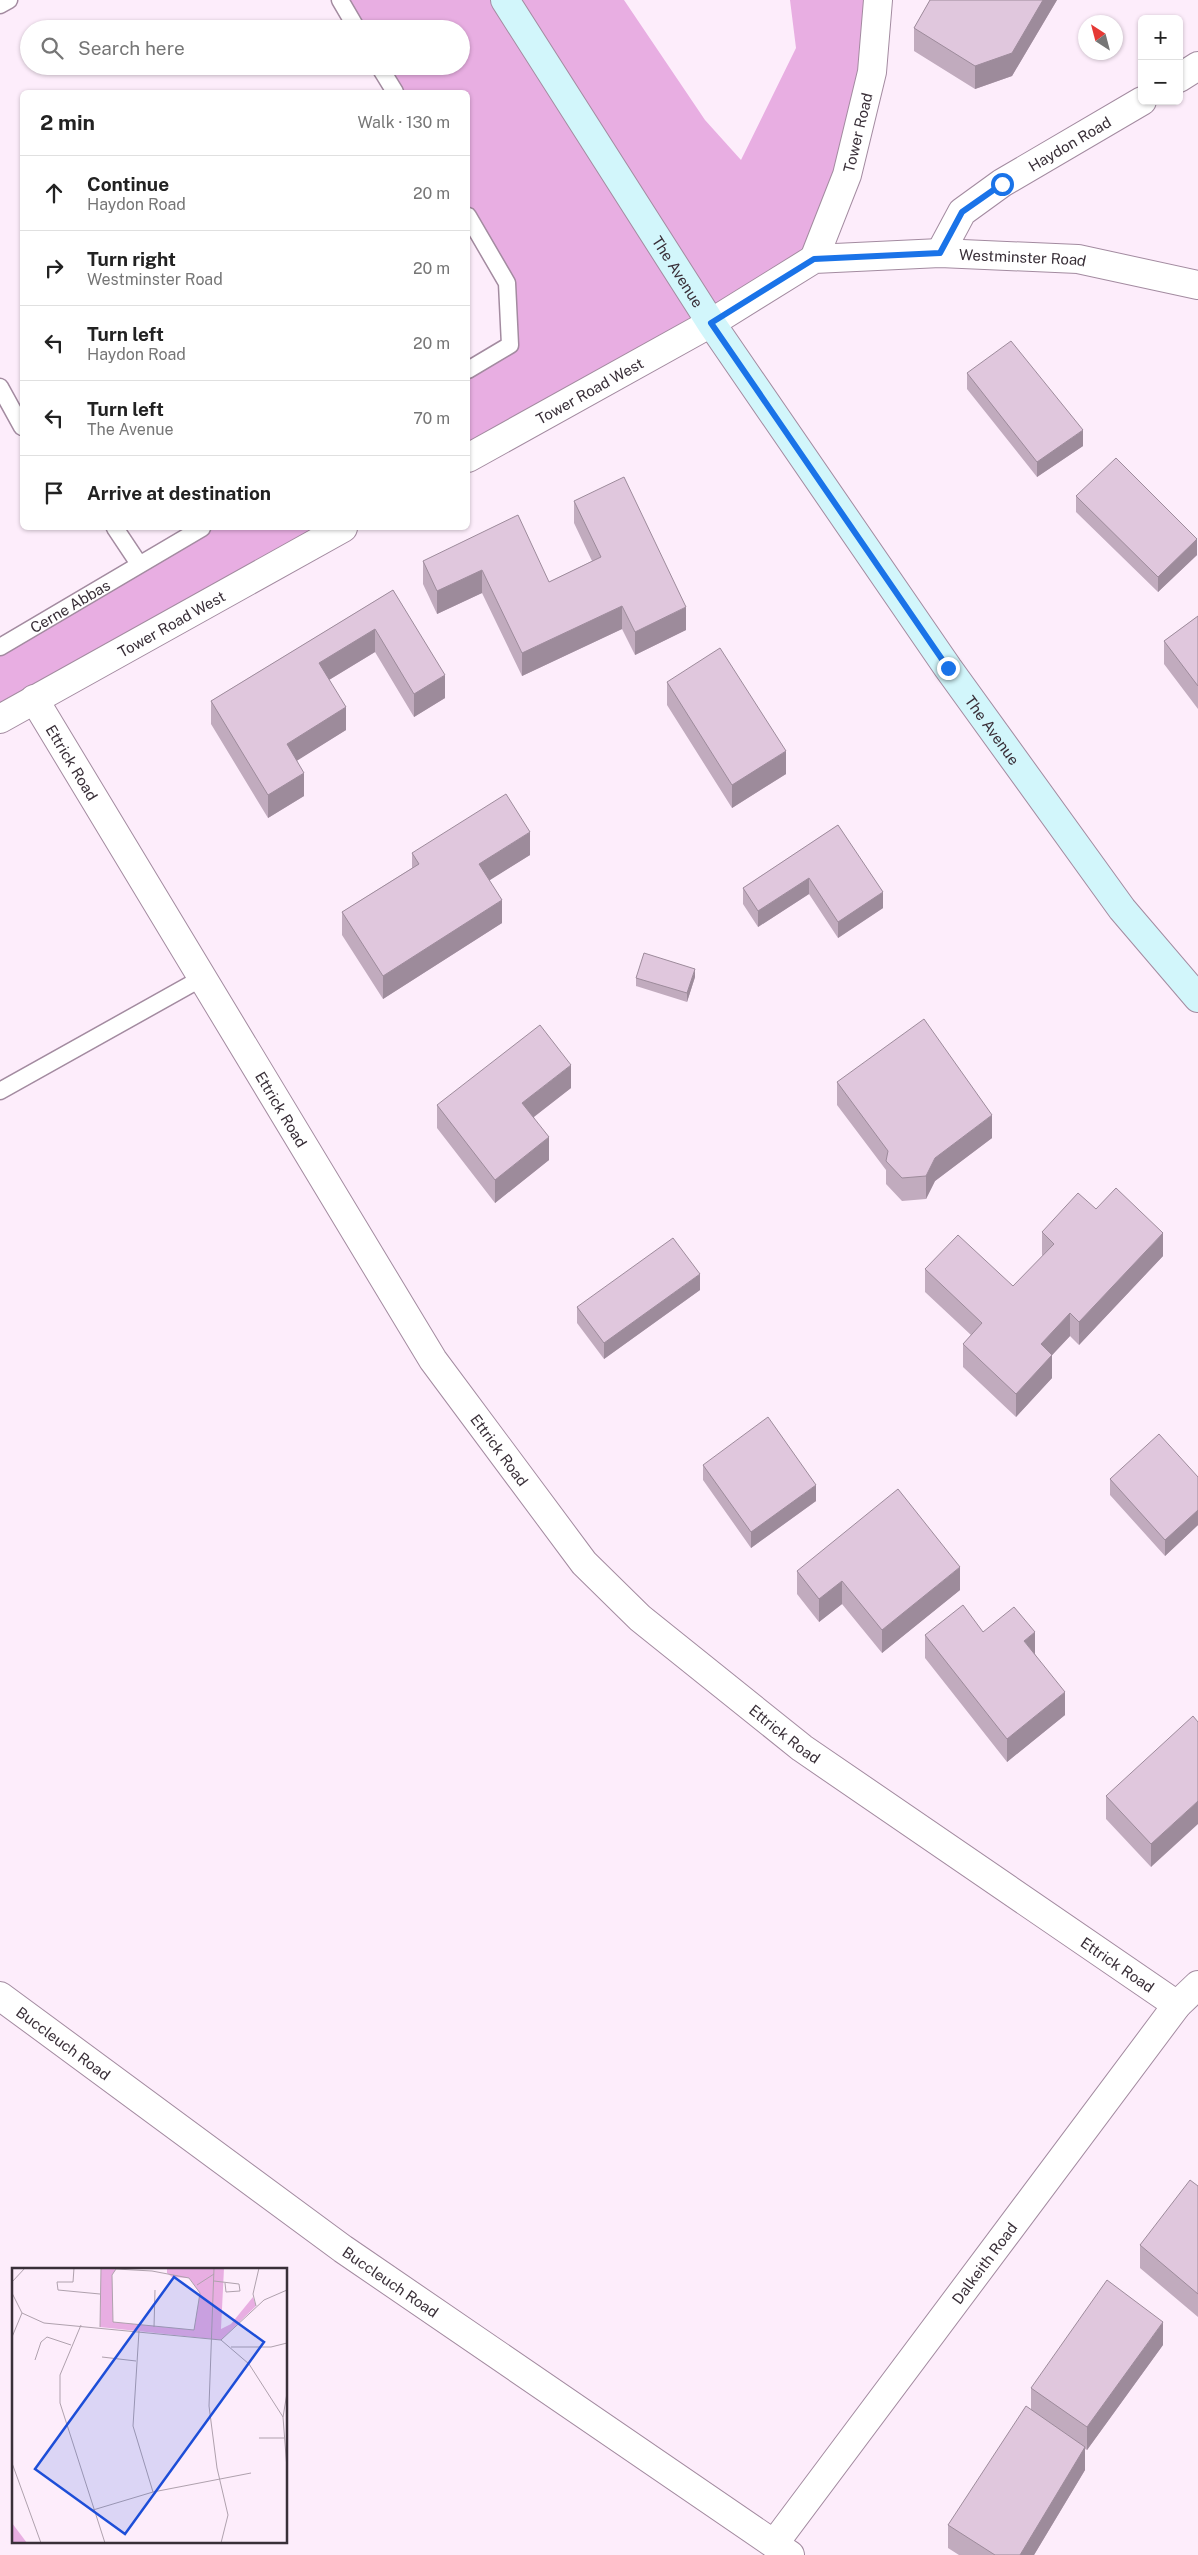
<!DOCTYPE html>
<meta charset="utf-8">
<style>
:root{--surface:#fff;--page:#f6f6f6;--text:#222;--muted:#767676;--line:#e0e0e0}
body{margin:0;font-family:"Public Sans",sans-serif;background:var(--page);color:var(--text)}
.controls{position:absolute;right:15px;top:15px;display:grid;overflow:hidden;border-radius:8px;box-shadow:0 1px 4px #0004}
.controls button{width:45px;height:45px;display:grid;place-items:center;padding:0;border:0;border-bottom:1px solid var(--line);background:var(--surface);color:var(--text);font:25px sans-serif}
.compass{position:absolute;left:1078px;top:15px;width:45px;height:45px;border-radius:50%;background:var(--surface);box-shadow:0 1px 4px #0004;rotate:324deg}
.stop{position:absolute;width:15px;height:15px;margin:-11px;border:4px solid #1a73e8;border-radius:50%;background:#fff}
.stop.end{background:#1a73e8;border-color:#fff;box-shadow:0 1px 5px #0008}
.list{margin:0;padding:0;list-style:none}
h2{display:flex;justify-content:space-between;align-items:center;height:65px;margin:0;padding:0 20px;font-size:21px}
h2 small{font-size:16px;font-weight:400;color:var(--muted)}
.list li{display:grid;grid-template-columns:32px 1fr auto;gap:15px;align-items:center;box-sizing:border-box;height:75px;padding:0 20px;border-top:1px solid var(--line)}
.list b{display:block;font-size:19px;white-space:nowrap}
.list p{margin:0;font-size:16px;white-space:nowrap;color:var(--muted)}
.list em{font-size:16px;font-style:normal;color:var(--muted)}
.icon{flex:none;width:28px;height:28px;fill:none;stroke:currentColor;stroke-width:2;stroke-linecap:round;stroke-linejoin:round}
.map{position:relative;flex:none;width:1198px;height:2555px;overflow:hidden}
.search{position:absolute;background:var(--surface);box-shadow:0 1px 4px #0004;left:20px;top:20px;width:450px;height:55px;display:flex;align-items:center;gap:12px;box-sizing:border-box;padding:0 18px;border-radius:28px;color:var(--muted);font-size:19px}
.panel{position:absolute;background:var(--surface);box-shadow:0 1px 4px #0004;left:20px;top:90px;width:450px;height:440px;border-radius:8px}
.map>svg:first-child{display:block}
.green{fill:#e8aee2}
.lines{fill:none;stroke-linecap:round;stroke-linejoin:round}
.lane-casing{stroke:#a38ba0;stroke-width:19}
.street-casing{stroke:#a38ba0;stroke-width:30}
.secondary-casing{stroke:#a38ba0;stroke-width:30}
.lane{stroke:#fff;stroke-width:16}
.street{stroke:#fff;stroke-width:28}
.secondary{stroke:#d2f6fb;stroke-width:28}
.wall{fill:#c1abbe}
.shaded-wall{fill:#9d8b9b}
.building{fill:#e0c7dd;stroke:#9d8b9b}
.route{stroke:#1a73e8;stroke-width:6}
.labels{text-anchor:middle;dominant-baseline:central;stroke-width:5;stroke-linejoin:round;paint-order:stroke}
.street-label{font-size:15px;fill:#392f38;stroke:#fdedfb}
.inset-road{fill:none;stroke:#afa1ad;stroke-width:1}
.view{fill:#1d4ed8;fill-opacity:0.15;stroke:#1d4ed8;stroke-width:2.5}
.inset-edge{fill:none;stroke:#392f38;stroke-width:2.5}
</style>
<div class="map">
<svg width="1198" height="2555" viewBox="0 0 1198 2555">
<rect width="100%" height="100%" fill="#fdedfb"/>
<path class="green" d="M340,0h284l81,120 36,40 55,-112 -6,-48h88l-64,259 -346,199v-88l42,-25 -3,-62 -39,-67v-124h-73l-16,-26h82v-37h-104z
M202,528h141l-343,191v-72z"/>
<g class="lines">
<g class="lane-casing">
<g id="lane">
<path d="M340,0l17,29"/>
<path d="M0,5l9,-5"/>
<path d="M379,66l16,26"/>
<path d="M468,216l39,67 3,62 -42,25"/>
<path d="M0,387l22,40"/>
<path d="M115,528l24,36"/>
<path id="s1" d="M0,647l202,-119"/>
<path d="M0,1091l202,-113"/>
</g>
</g>
<g class="street-casing">
<g id="street">
<path d="M1179,78l19,-12"/>
<path id="s2" d="M940,253l22,-41 40,-29 140,-82"/>
<path id="s3" d="M814,259l33,-84 25,-103 6,-72"/>
<path id="s4" d="M468,458l243,-135 103,-64 126,-6 138,6 120,26"/>
<path id="s5" d="M34,699l399,661 151,203 56,55 162,130 375,257"/>
<path id="s6" d="M0,719l343,-191"/>
<path id="s7" d="M0,1996l343,253 447,306"/>
<path id="s8" d="M774,2544l403,-539 21,-20"/>
</g>
</g>
<g class="secondary-casing">
<g id="secondary">
<path id="s9" d="M505,0l206,323 237,345 174,241 76,89"/>
</g>
</g>
<use href="#lane" class="lane"/>
<use href="#street" class="street"/>
<use href="#secondary" class="secondary"/>
</g>
<path class="wall" d="M930,0h127l-45,76 -37,13 -61,-38v-23z
M967,373l116,73 -46,31 -70,-88z
M1076,496l121,59 -39,37 -82,-80z
M574,501l112,129 -51,25 -13,-26 -100,47 -40,-83 -45,21 -14,-30v-23l126,21 43,-21 -18,-38z
M393,590l52,108 -31,19 -39,-65 -46,28 17,50 -49,30 7,36 -36,22 -57,-94v-23z
M1198,616v93l-34,-45v-23z
M667,682l119,92 -54,34 -65,-103z
M838,825l45,83 -45,30 -29,-44 -51,33 -15,-23v-16z
M412,853l118,2 -41,25 13,43 -119,76 -41,-64v-23l70,-44z
M695,977l-8,25 -51,-16v-8z
M837,1082l155,56 -57,43 -9,18 -24,2 -16,-17v-14l-49,-65z
M571,1088l-37,29 15,43 -54,43 -58,-75v-23z
M1096,1209l67,47 -84,89 -9,-9 -18,19v23l-36,39 -53,-50v-23l8,-9 -46,-43v-23l88,17 30,-30 -1,-1v-23z
M700,1290l-96,69 -27,-36v-16z
M703,1465l113,36 -65,47 -48,-68z
M1198,1477v48l-33,31 -55,-61v-16z
M797,1571l163,19 -78,63 -40,-49 -23,18 -22,-28z
M983,1632l52,22 30,61 -58,47 -82,-104v-23z
M1198,1722l-47,145 -45,-48v-23z
M1198,2186v131l-58,-49v-23z
M1163,2345l-76,105 -2,-1v21l-51,85h-75l-11,-7v-23l83,-115v-22z"/>
<path class="shaded-wall" d="M1043,0h14l-45,76 -37,13v-23z
M1083,430v16l-46,31v-15z
M1197,539v16l-39,37v-15z
M482,570v23l-45,21v-23z
M622,606v23l-100,47v-23z
M686,607v23l-51,25v-23z
M375,629v23l-56,34v-23z
M445,675v23l-31,19v-23z
M346,707v23l-59,37v-23z
M786,751v23l-54,34v-23z
M304,773v23l-36,22v-23z
M530,832v23l-51,32v-23z
M809,878v16l-51,33v-16z
M883,892v16l-45,30v-16z
M502,900v23l-119,76v-23z
M695,969v8l-8,25v-9z
M571,1065v23l-49,38v-23z
M992,1115v23l-57,43 -9,18v-23l9,-18z
M549,1137v23l-54,43v-23z
M1163,1233v23l-84,89v-23z
M700,1274v16l-96,69v-16z
M1070,1313v23l-29,31v-23z
M1052,1355v23l-36,39v-23z
M816,1485v16l-65,47v-16z
M1198,1510v15l-33,31v-16z
M960,1567v23l-78,63v-23z
M842,1581v23l-23,18v-23z
M1035,1632v23l-11,-14z
M1065,1692v23l-58,47v-23z
M1198,1801v23l-47,43v-23z
M1163,2322v23l-76,105v-23z
M1085,2447v23l-51,85h-14z"/>
<path class="building" d="M930,0h113l-31,53 -37,13 -61,-38z
M1011,341l72,89 -46,32 -70,-89z
M1116,458l81,81 -39,38 -82,-81z
M624,477l62,130 -51,25 -13,-26 -100,47 -40,-83 -45,21 -14,-30 95,-46 31,67 52,-25 -27,-56z
M393,590l52,85 -31,19 -39,-65 -56,34 27,44 -59,37 17,29 -36,22 -57,-94z
M1198,616v70l-34,-45z
M720,648l66,103 -54,34 -65,-103z
M506,794l24,38 -51,32 23,36 -119,76 -41,-64 77,-48 -7,-11z
M838,825l45,67 -45,30 -29,-44 -51,33 -15,-23z
M644,953l51,16 -8,24 -51,-15z
M924,1019l68,96 -57,43 -9,18 -24,2 -16,-17 2,-10 -51,-69z
M540,1025l31,40 -49,38 27,34 -54,43 -58,-75z
M1116,1188l47,45 -84,89 -9,-9 -29,31 11,11 -36,39 -53,-50 19,-21 -57,-54 33,-34 55,51 41,-42 -12,-12 36,-39 18,16z
M673,1238l27,36 -96,69 -27,-36z
M768,1417l48,68 -65,47 -48,-67z
M1159,1434l39,43v33l-33,30 -55,-61z
M898,1489l62,78 -78,63 -40,-49 -23,18 -22,-28z
M963,1605l20,27 31,-25 21,25 -11,9 41,51 -58,47 -82,-104z
M1193,1716l5,6v79l-47,43 -45,-48z
M1190,2180l8,6v108l-58,-49z
M1107,2280l56,42 -76,105 -56,-39z
M1026,2406l59,41 -65,108h-25l-47,-30z"/>
<g class="lines">
<path class="route" d="M948,668l-237,-345 103,-64 126,-6 22,-41 40,-28"/>
</g>
<g class="labels">
<g class="street-label">
<text stroke="none"><textPath href="#s3" startOffset="134">Tower Road</textPath></text>
<text stroke="none"><textPath href="#s2" startOffset="174">Haydon Road</textPath></text>
<text stroke="none"><textPath href="#s4" startOffset="608">Westminster Road</textPath></text>
<text stroke="none"><textPath href="#s9" startOffset="322">The Avenue</textPath></text>
<text stroke="none"><textPath href="#s4" startOffset="139">Tower Road West</textPath></text>
<text stroke="none"><textPath href="#s1" startOffset="81">Cerne Abbas</textPath></text>
<text stroke="none"><textPath href="#s6" startOffset="196">Tower Road West</textPath></text>
<text stroke="none"><textPath href="#s9" startOffset="878">The Avenue</textPath></text>
<text stroke="none"><textPath href="#s5" startOffset="74">Ettrick Road</textPath></text>
<text stroke="none"><textPath href="#s5" startOffset="479">Ettrick Road</textPath></text>
<text stroke="none"><textPath href="#s5" startOffset="884">Ettrick Road</textPath></text>
<text stroke="none"><textPath href="#s5" startOffset="1289">Ettrick Road</textPath></text>
<text stroke="none"><textPath href="#s5" startOffset="1694">Ettrick Road</textPath></text>
<text stroke="none"><textPath href="#s7" startOffset="79">Buccleuch Road</textPath></text>
<text stroke="none"><textPath href="#s8" startOffset="351">Dalkeith Road</textPath></text>
<text stroke="none"><textPath href="#s7" startOffset="484">Buccleuch Road</textPath></text>
</g>
</g>
<g transform="translate(12 2268)">
<rect width="275" height="275" fill="#fdedfb"/>
<path d="M89,0h28l-13,1 -4,6 1,47 81,8 6,-37 -11,-15 -17,-1 -5,-4v-5h57l-3,61 10,-5 22,-27 3,9 -35,34 -121,-13zM0,255l15,20h-15z" fill="#e8aee2"/>
<path class="inset-road" d="M62,0l-1,14h-16l1,8 42,4M202,0l-5,138 8,62 11,47 -7,28M104,1l36,2 37,7 11,15 -6,37 -81,-8 -1,-47zM202,13l25,3 1,7 -14,1 -1,-9M0,14l13,-14M185,17l17,-11M0,25l10,20 22,10 177,17 28,24 34,53 4,52M244,38l-3,-12 6,-26M69,57l-21,50v28l45,140M88,59l1,-59M142,59l1,-37M127,63l-6,95 20,66M0,69l10,-24M209,72l43,-40 23,-10M219,79h40l16,-4M90,89l34,4M23,92l6,-18 6,-5 24,8M271,149l4,-24M247,170h25M0,195l29,80M81,242l60,-18 98,-19"/>
<path class="view" d="M162,9l90,65 -139,192 -90,-65z"/>
<rect width="275" height="275" class="inset-edge"/>
</g>
</svg>
<div class="controls">
<button>+</button>
<button>−</button>
</div>
<svg class="compass" viewBox="-18 -18 36 36"><path d="M0-13l5 13h-10z" fill="#e53935"/><path d="M0 13l5-13h-10z" fill="#767676"/></svg>
<div class="stop" style="left:1002px;top:184px"></div>
<div class="stop end" style="left:948px;top:668px"></div>
<div class="search"><svg class="icon" aria-label="search" viewBox="0 0 24 24"><circle cx="10" cy="10" r="6"/><path d="M15 15l6 6"/></svg>Search here</div>
<section class="panel">
<h2>2 min<small>Walk · 130 m</small></h2>
<ul class="list">
<li><svg class="icon" aria-label="ahead" viewBox="0 0 24 24"><path d="M12 20V5M6 11l6-6 6 6"/></svg><div><b>Continue</b><p>Haydon Road</p></div><em>20 m</em></li>
<li><svg class="icon" aria-label="right" viewBox="0 0 24 24"><path d="M7 20v-9h11M14 6l5 5-5 5"/></svg><div><b>Turn right</b><p>Westminster Road</p></div><em>20 m</em></li>
<li><svg class="icon" aria-label="left" viewBox="0 0 24 24"><path d="M17 20v-9H6M10 6l-5 5 5 5"/></svg><div><b>Turn left</b><p>Haydon Road</p></div><em>20 m</em></li>
<li><svg class="icon" aria-label="left" viewBox="0 0 24 24"><path d="M17 20v-9H6M10 6l-5 5 5 5"/></svg><div><b>Turn left</b><p>The Avenue</p></div><em>70 m</em></li>
<li><svg class="icon" aria-label="arrive" viewBox="0 0 24 24"><path d="M6 21V4h12l-3 4 3 4H6"/></svg><div><b>Arrive at destination</b></div></li>
</ul>
</section>
</div>
